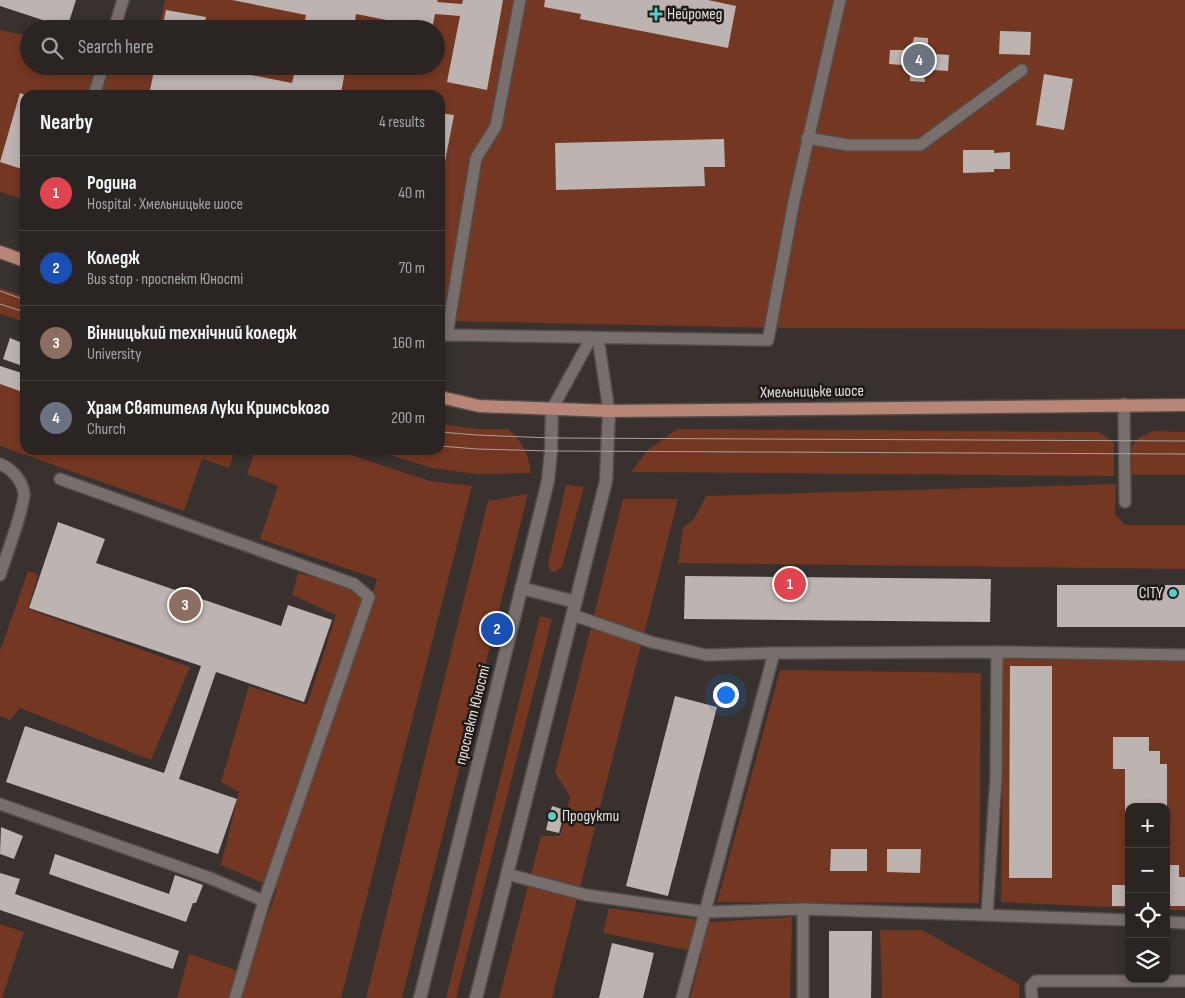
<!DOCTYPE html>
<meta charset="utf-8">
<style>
:root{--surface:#2a2522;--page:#36312f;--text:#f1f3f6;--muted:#a5a5a5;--line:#464240;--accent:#db2777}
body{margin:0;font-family:"Sofia Sans Condensed",sans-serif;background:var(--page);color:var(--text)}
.controls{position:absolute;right:15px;bottom:15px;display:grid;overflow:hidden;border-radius:10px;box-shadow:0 2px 8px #0003}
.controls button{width:45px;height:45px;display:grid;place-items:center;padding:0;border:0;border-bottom:1px solid var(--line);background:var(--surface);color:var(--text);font:25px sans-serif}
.you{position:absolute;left:725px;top:694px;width:18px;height:18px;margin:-12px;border:4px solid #fff;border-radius:50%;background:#1a73e8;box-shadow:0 0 0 8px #1a73e833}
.badge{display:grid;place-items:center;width:32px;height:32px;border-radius:50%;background:var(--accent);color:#fff;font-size:16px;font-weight:700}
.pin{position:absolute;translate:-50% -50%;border:2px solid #fff;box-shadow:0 1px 5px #0006}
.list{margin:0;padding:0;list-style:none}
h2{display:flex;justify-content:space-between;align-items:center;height:65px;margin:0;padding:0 20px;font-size:21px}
h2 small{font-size:16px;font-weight:400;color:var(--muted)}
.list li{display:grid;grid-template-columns:32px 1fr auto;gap:15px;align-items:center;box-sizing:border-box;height:75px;padding:0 20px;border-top:1px solid var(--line)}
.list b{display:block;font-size:19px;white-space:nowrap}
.list p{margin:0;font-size:16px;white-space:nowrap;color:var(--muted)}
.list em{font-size:16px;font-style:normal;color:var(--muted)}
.icon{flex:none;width:28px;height:28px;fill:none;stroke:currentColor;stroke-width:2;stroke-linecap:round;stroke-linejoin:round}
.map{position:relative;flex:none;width:1185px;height:998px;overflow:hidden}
.search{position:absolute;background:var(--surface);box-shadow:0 2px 8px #0003;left:20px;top:20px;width:425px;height:55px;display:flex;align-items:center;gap:12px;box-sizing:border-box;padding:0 18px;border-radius:28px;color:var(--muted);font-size:19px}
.panel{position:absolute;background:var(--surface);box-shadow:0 2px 8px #0003;left:20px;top:90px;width:425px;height:365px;border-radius:15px}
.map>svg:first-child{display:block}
.green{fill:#743722}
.building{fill:#bdb3b0}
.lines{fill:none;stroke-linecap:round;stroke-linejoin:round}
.service-casing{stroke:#534d4a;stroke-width:14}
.secondary-casing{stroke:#534d4a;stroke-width:15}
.primary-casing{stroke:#534d4a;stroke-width:15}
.service{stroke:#786f6c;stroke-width:11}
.secondary{stroke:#786f6c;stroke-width:12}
.primary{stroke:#b88676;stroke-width:12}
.tram{stroke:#a8a19f;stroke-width:1}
.poi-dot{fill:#55cec6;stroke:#1d1a18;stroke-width:2}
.labels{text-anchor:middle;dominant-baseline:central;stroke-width:5;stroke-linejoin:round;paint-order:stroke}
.poi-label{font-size:16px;fill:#e6e0df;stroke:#1d1a18;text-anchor:start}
.street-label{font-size:16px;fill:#e6e0df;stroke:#1d1a18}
</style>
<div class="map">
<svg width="1185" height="998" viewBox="0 0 1185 998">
<rect width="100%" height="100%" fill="#38312e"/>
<path class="green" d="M165,0h1020v329l-408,-1 -327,-7 -10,-3v-223h-415v105l-25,-8v-162l29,6v30h407v-37h-277z
M0,288l25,9v25l-25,-8z
M0,384l25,9v57h210l-6,18 -27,-9 -18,52 -184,-65z
M440,424l37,5h31c14,12 21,26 23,44l-54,1 -45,-6 -59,-18h67z
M677,429l422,3 15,11v33l-483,-4 17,-22z
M1153,431l32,1v43h-53v-28l6,-9z
M255,450h80l95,31 42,5 -131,512h-164l12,-44 58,20 30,-85 -56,-24 18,-73 -18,-10 28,-96 58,19 29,-90 -44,-20 6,-22 75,20 4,-14 -117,-40 18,-53 -31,-12z
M1116,484l-1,30 10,11h60v44l-507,-6 5,-35 11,-9 12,-23z
M566,485l18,2 -22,80 -7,5 -4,-1 -3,-7z
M528,494l-126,504h-36l122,-497z
M623,499h55l-126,499h-53l42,-162h19l10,-39 -15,-25z
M28,571l10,4 -10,34 162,58 -39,93 -131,-52 -10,12 -10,-4v-65z
M540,616l12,3 -96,379h-10z
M1004,659l181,2v249h-19v-103h-37v101l-128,-6z
M780,670l201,3 -2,230 -262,-1z
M609,908l104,14 79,-5 -2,81h-100l12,-45 -99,-20z
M0,924l24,8 -22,66h-2z
M880,930h42l97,54v14h-137z"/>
<path class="building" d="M0,0h76l-9,28 -67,-22z
M232,0h206l-1,2 25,2 1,-4h40l-16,90 -40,-8 13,-66 -25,-2 -3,15 -76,-15 -2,15h-51l3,-14z
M545,0h163l28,6 -8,42 -148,-29 1,-5 -37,-7z
M166,10l40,7 -2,12h-42z
M1000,31l31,1 -1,23 -31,-1z
M914,37l14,1v6l7,10 14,1 -1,16 -15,-1 -9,6 1,6 -15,-1v-6l-8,-10 -13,-1 1,-14h13l10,-8z
M155,66h51l86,17 4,-17h50l-5,27 6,2h-198z
M1044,74l29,5 -9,51 -28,-5z
M20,93l5,2v75l-25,-8z
M440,113l14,2 -10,52 -4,-1z
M724,139l1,28h-21l1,19 -149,4 -1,-47z
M963,150h31v3l16,-1v17h-16v3l-31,1z
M10,338l15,6v23l-22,-8z
M0,366l25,8v19l-25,-9z
M58,522l47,17 -9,24 185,63 7,-21 44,15 -28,82 -88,-30 -37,107 58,20 -19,55 -212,-72 19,-56 139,47 37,-107 -172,-58z
M685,576l306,3 -1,43 -306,-3z
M1057,585h128v42h-128z
M1010,666h42v212h-43z
M675,696l42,11 -49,189 -42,-10z
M1113,737h36v14h11v13h7v43h-38v99h-17v-21h13v-116h-12z
M552,806l13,4 -6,23 -13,-3z
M1,827l22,9 -9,23 -14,-5z
M831,849h36v22h-37z
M887,849h34l-1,24 -33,-1z
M55,854l114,40 6,-19 28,10 -7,18h-3l-7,19 -137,-48z
M1166,865h13v12h6v29h-19z
M0,873l20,6 -5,15 164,57 -6,18 -173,-59z
M829,931h43l-1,67h-42z
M612,943l42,10 -11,45h-44z"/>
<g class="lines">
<g class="service-casing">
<path id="service" d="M114,29l9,-29
M94,95l9,-29
M807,138l41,7h72l102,-75
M440,333l7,2 321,5 26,-139 46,-201
M447,335l29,-177 20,-32 24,-126
M598,338l11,73
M1124,404l1,98
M552,409l39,-71
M0,464c11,4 22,16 24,29 1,13 -19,66 -24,82
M60,479l294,105 15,13 -105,304 -29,97
M573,615l78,27 55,13 68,-2
M0,804l210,74 54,23
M507,874l79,21 119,17 98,-3 326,11
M987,915l9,-138 1,-125
M1166,922l19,1
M682,998l92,-345 223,-1 188,3
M803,998v-89
M1032,998l-1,-12 5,-5h149"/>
</g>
<g class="secondary-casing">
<path id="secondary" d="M521,588l55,14
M420,998l128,-517 3,-30 1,-42
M476,998l130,-517 3,-70"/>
</g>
<g class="primary-casing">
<path id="primary" d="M0,252l25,9
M440,397l39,9 130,5 576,-6"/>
</g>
<use href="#service" class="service"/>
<use href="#secondary" class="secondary"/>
<use href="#primary" class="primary"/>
<path class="tram" d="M0,291l25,9
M0,304l25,8
M440,432l37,3 74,3 634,3
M440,446l37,3 74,2 634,3"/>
</g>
<g class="poi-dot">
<path d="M653.5 6.5h5v5h5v5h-5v5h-5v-5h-5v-5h5z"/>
<circle cx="1173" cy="593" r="5"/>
<circle cx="552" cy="816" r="5"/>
</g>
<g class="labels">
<g class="poi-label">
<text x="667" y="14">Нейромед</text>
<text x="1163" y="593" text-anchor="end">CITY</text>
<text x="562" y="816">Продукти</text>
</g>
<g class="street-label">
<text transform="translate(812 392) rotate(-1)">Хмельницьке шосе</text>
<text transform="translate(473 715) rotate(-76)">проспект Юності</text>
</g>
</g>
</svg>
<div class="controls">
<button>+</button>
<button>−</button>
<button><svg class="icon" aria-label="locate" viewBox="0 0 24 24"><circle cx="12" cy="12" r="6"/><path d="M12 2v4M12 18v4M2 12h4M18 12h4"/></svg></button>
<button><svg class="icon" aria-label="layers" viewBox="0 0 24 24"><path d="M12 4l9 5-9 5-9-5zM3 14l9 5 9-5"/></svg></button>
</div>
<div class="you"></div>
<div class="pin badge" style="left:790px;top:584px;background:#e0444e">1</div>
<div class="pin badge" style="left:497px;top:629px;background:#1a4fb4">2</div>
<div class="pin badge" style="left:185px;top:605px;background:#8d6e63">3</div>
<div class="pin badge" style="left:919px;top:60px;background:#6b7280">4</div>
<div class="search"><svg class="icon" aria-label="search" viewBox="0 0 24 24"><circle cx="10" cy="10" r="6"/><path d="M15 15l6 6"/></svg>Search here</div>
<section class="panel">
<h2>Nearby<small>4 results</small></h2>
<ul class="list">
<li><span class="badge" style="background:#e0444e">1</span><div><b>Родина</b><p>Hospital · Хмельницьке шосе</p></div><em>40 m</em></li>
<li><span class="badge" style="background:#1a4fb4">2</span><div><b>Коледж</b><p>Bus stop · проспект Юності</p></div><em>70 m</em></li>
<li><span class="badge" style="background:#8d6e63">3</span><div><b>Вінницький технічний коледж</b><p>University</p></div><em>160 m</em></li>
<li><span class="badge" style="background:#6b7280">4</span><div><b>Храм Святителя Луки Кримського</b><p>Church</p></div><em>200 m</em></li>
</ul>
</section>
</div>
